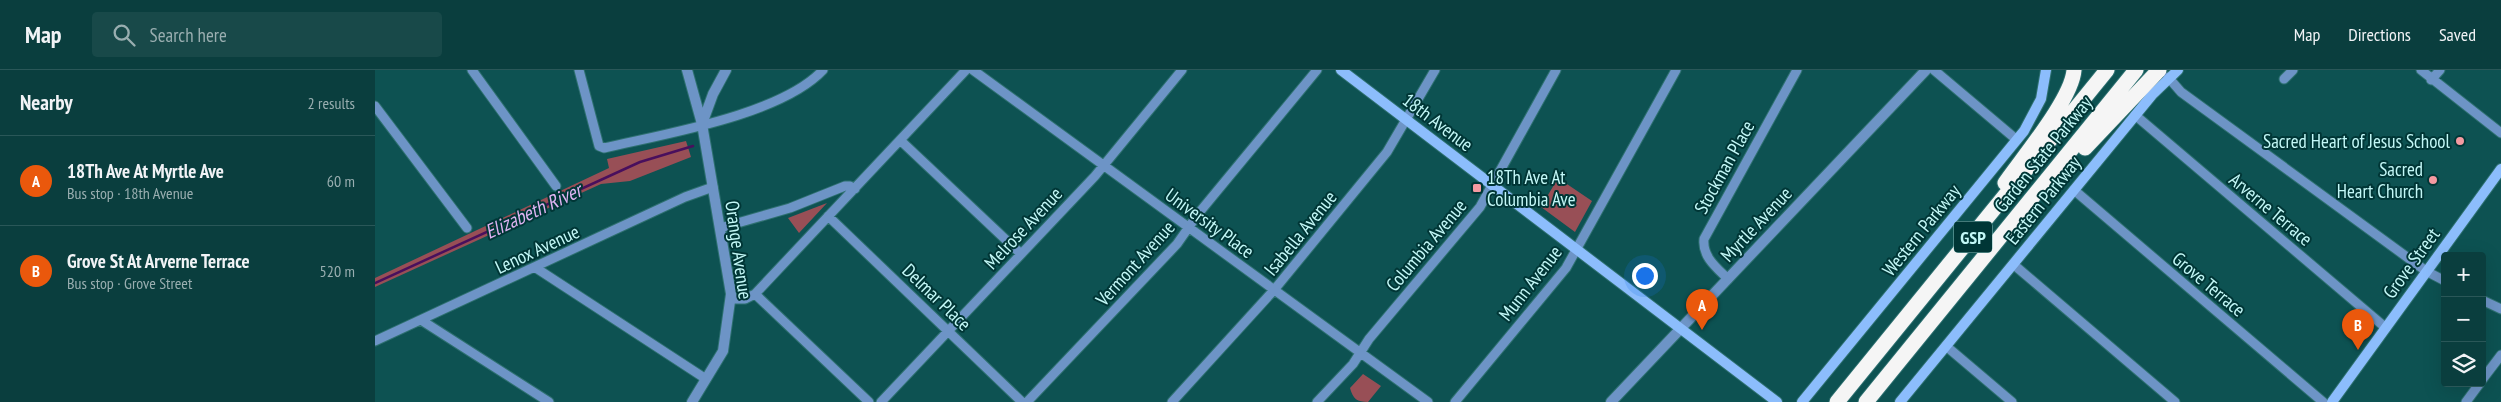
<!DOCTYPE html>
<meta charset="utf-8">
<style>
:root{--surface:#0a3e3e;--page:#184949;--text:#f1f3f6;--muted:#99aeb0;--line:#2a5758;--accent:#ea580c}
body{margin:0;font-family:"PT Sans Narrow",sans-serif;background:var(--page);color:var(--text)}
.controls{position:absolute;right:15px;bottom:15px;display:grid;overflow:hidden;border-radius:5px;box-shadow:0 5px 20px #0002}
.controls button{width:45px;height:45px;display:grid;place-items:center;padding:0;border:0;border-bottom:1px solid var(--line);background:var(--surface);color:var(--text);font:25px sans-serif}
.you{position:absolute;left:1269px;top:205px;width:18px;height:18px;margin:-12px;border:4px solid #fff;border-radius:50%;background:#1a73e8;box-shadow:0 0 0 8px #1a73e833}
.badge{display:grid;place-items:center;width:32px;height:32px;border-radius:50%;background:var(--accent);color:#fff;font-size:16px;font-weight:700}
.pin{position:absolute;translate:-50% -41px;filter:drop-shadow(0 1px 2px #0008)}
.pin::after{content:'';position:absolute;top:26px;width:18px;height:15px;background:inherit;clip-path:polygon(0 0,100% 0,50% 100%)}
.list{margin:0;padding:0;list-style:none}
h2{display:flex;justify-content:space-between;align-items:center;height:65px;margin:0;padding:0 20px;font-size:21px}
h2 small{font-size:16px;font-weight:400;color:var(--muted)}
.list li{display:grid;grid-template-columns:32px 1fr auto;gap:15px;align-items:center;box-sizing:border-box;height:90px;padding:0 20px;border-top:1px solid var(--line)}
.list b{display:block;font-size:19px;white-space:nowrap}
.list p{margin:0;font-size:16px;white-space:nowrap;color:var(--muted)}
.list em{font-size:16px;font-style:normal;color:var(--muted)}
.icon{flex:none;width:28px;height:28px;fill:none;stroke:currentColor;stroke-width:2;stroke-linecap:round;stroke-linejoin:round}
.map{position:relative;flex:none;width:2126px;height:332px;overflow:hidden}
header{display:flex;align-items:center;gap:30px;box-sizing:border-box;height:70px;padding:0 25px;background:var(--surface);border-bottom:1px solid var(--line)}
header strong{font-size:24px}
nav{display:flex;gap:28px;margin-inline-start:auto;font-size:18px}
.search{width:350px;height:45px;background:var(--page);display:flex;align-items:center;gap:12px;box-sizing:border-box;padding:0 18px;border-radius:5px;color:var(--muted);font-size:19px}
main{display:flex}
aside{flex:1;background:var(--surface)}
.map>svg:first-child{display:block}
.green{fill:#984f56}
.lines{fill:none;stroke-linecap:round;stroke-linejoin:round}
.stream{stroke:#490f5d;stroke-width:2.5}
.minor-casing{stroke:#2e7070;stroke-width:11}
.tertiary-casing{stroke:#2e7070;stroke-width:12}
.secondary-casing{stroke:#2e7070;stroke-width:12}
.motorway-casing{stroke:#2e7070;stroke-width:17}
.minor{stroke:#6d94c6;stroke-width:9}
.tertiary{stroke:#6d94c6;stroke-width:10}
.secondary{stroke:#8cbdfc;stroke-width:10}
.motorway{stroke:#f5f5f5;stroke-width:15}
.poi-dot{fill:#f49aa1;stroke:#003636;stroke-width:2}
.labels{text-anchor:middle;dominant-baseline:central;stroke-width:4;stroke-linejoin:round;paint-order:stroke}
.shield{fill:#003636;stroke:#88bebd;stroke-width:1}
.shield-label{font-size:18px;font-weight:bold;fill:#c3f8f7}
.street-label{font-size:19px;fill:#c3f8f7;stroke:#003636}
.poi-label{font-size:19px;fill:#c3f8f7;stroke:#003636;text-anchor:end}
.water-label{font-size:20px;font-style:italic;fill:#deb3f1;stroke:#003636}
</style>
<header>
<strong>Map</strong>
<div class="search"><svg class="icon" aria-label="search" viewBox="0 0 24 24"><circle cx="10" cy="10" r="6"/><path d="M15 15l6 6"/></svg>Search here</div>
<nav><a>Map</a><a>Directions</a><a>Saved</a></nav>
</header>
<main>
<aside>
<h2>Nearby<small>2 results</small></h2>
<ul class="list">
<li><span class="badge">A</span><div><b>18Th Ave At Myrtle Ave</b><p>Bus stop · 18th Avenue</p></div><em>60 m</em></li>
<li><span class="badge">B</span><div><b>Grove St At Arverne Terrace</b><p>Bus stop · Grove Street</p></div><em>520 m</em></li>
</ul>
</aside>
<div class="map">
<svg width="2126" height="332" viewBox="0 0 2126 332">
<rect width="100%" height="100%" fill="#0d5252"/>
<path class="green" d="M311,71l5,16 -61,24 -29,3 -226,103v-9l234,-110 -2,-9z
M1183,108l34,23 -17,31 -34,-25z
M452,133l-28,30 -11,-15z
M988,304l18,12 -13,16c-11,0 -15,-3 -18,-14z"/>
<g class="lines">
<path class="stream" d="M0,213l265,-121 53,-16"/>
<g class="minor-casing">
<path id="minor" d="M97,0l84,116
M204,0l20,76 5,2c60,-14 177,-33 219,-78
M598,0l455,332
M1559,0l83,70
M2046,0l80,63
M1793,7l13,15 245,179 19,10
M1909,9l9,-9
M2056,10l9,-10
M0,36l92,122
M1760,45l251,213
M525,70l121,114
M1699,120l249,212
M453,146l194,186
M345,158l70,-20 55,-22h5l5,3
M1638,194l162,138
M161,198l170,111
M1353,209c-11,-11 -26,-22 -24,-40l93,-169
M380,224l114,108
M356,229h14l10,-5 211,-224
M2107,230l19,9
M46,250l128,82
M0,271l310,-144 28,-10
M1571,276l66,56
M2107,310l19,-25
M506,332l214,-226 87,-106
M652,332l150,-158 21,-30 119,-144
M797,332l102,-112 113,-138 48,-82
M942,332l36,-38 16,-25 111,-132 76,-137
M1080,332l111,-134 110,-198
M2091,332l14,-19"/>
</g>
<g class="tertiary-casing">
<path id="tertiary" d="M312,0l15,54 29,170 -8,57 -31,51
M327,54l11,-30 13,-24
M1236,332l315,-332"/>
</g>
<g class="secondary-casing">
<path id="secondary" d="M966,0l436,332
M1427,332l222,-271 17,-32 5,-29
M1525,332l252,-307 26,-25
M1957,332l169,-233"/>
</g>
<g class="motorway-casing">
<path id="motorway" d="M1710,78l74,-78
M1630,113c18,-26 67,-84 69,-113
M1462,332l270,-332
M1491,332l270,-332"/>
</g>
<use href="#minor" class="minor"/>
<use href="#tertiary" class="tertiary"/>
<use href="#secondary" class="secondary"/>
<use href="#motorway" class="motorway"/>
</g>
<g class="poi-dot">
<circle cx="2085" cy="71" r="5"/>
<circle cx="2058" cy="110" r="5"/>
<rect x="1097" y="113" width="10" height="10" rx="2.5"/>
</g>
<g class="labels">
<rect class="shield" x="1579" y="151.5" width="38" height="31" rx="4"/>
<g class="shield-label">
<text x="1598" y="167">GSP</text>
</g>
<g class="street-label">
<text transform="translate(1063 52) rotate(37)">18th Avenue</text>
<text transform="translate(1668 84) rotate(-51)">Garden State Parkway</text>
<text transform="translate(1349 97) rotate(-61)">Stockman Place</text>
<text transform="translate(1668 130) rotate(-51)">Eastern Parkway</text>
<text transform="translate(1896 139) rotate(40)">Arverne Terrace</text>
<text transform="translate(835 153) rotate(36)">University Place</text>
<text transform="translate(1381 154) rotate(-47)">Myrtle Avenue</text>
<text transform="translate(648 158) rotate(-47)">Melrose Avenue</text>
<text transform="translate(1546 160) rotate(-51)">Western Parkway</text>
<text transform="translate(925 163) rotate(-51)">Isabella Avenue</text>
<text transform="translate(1051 175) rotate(-50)">Columbia Avenue</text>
<text transform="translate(162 179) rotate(-25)">Lenox Avenue</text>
<text transform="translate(364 180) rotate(82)">Orange Avenue</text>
<text transform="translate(760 193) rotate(-48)">Vermont Avenue</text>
<text transform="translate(2036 193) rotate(-54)">Grove Street</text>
<text transform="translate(1155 213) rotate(-52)">Munn Avenue</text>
<text transform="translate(1834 214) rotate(40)">Grove Terrace</text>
<text transform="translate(562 227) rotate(44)">Delmar Place</text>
</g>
<g class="poi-label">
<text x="2075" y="71">Sacred Heart of Jesus School</text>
<text x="2048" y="99">Sacred<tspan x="2048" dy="22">Heart Church</tspan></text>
<text x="1112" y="107" text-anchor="start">18Th Ave At<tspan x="1112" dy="22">Columbia Ave</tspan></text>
</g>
<g class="water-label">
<text transform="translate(158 141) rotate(-25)">Elizabeth River</text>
</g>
</g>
</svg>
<div class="controls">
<button>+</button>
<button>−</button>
<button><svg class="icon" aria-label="layers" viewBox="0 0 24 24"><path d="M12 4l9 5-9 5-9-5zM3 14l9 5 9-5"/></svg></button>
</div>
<div class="you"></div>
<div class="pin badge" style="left:1327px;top:260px">A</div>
<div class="pin badge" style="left:1983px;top:280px">B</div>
</div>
</main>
